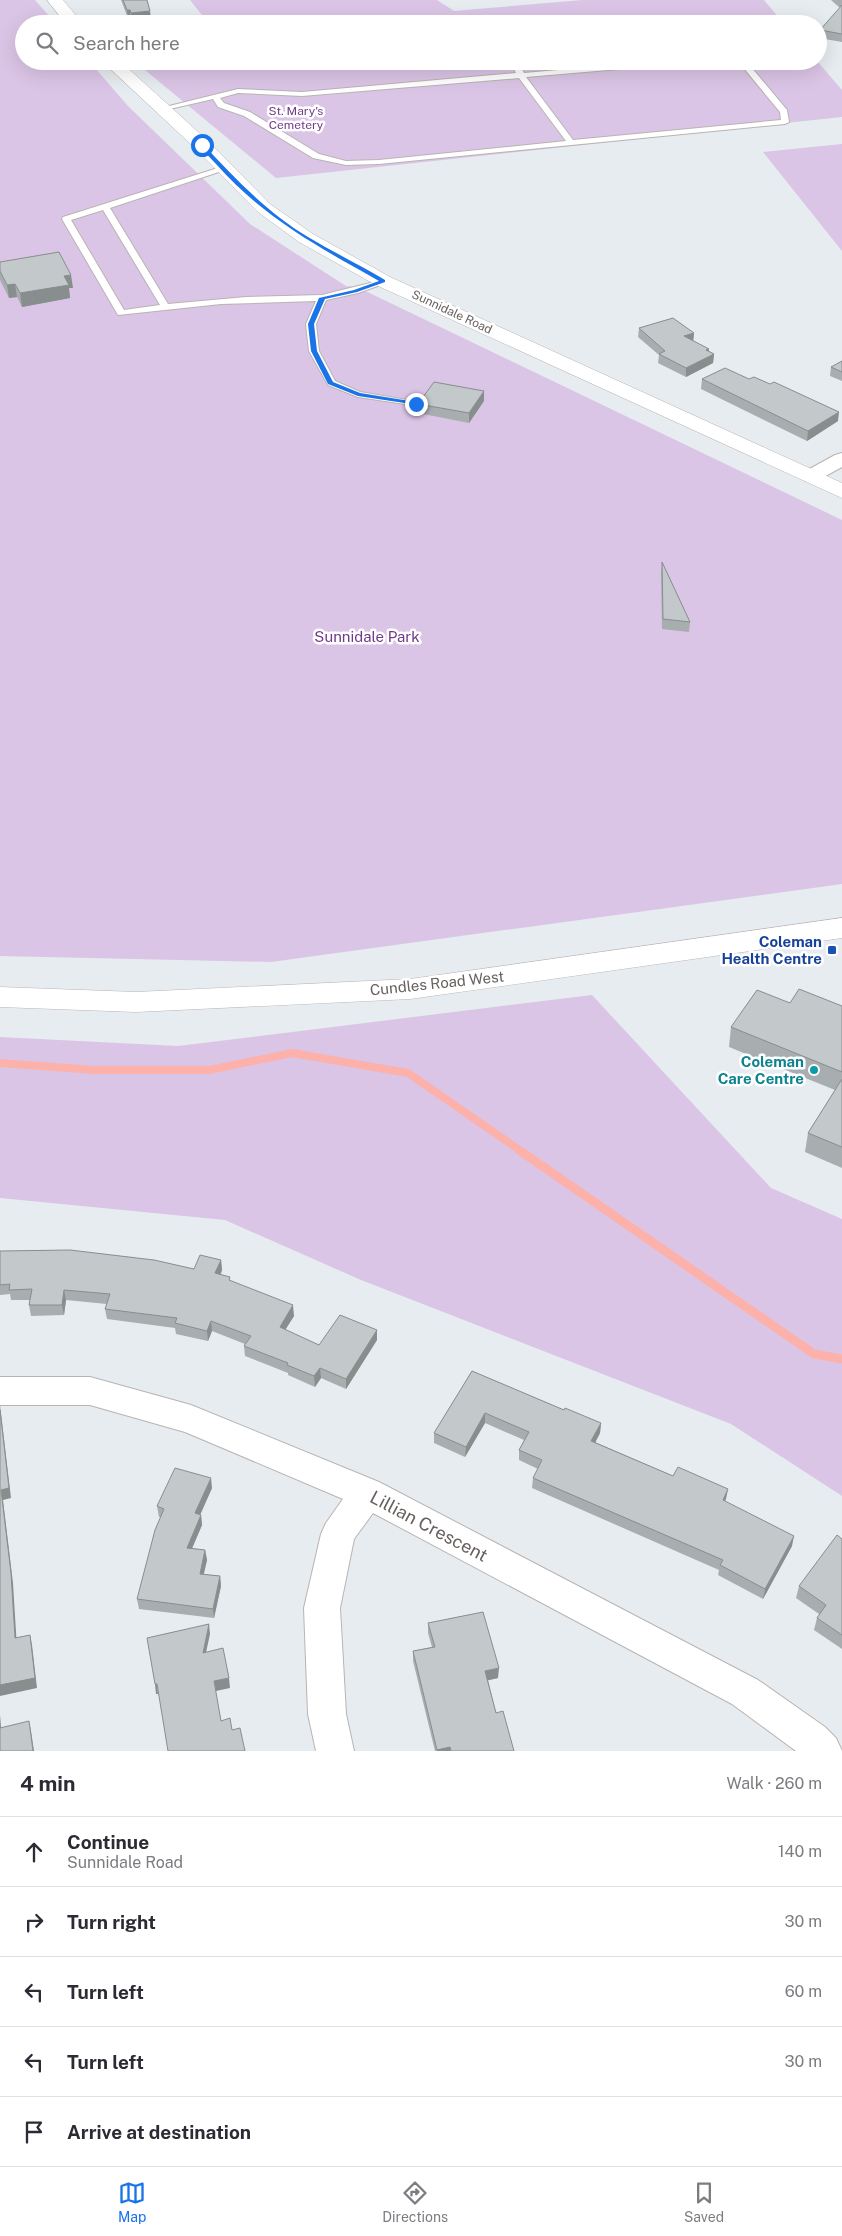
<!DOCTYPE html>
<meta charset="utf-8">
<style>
:root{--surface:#fff;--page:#f7f7f7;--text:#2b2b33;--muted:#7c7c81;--line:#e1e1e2;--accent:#1a73e8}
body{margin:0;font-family:"Public Sans",sans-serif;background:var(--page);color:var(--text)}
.stop{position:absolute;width:15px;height:15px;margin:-11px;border:4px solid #1a73e8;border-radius:50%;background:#fff}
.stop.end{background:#1a73e8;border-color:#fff;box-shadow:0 1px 5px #0008}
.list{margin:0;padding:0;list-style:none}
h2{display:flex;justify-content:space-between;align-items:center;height:65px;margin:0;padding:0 20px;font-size:21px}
h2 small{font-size:16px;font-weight:400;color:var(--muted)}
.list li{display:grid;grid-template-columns:32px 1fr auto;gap:15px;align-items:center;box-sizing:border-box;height:70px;padding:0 20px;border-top:1px solid var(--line)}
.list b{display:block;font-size:19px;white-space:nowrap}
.list p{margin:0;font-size:16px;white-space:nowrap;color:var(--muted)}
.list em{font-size:16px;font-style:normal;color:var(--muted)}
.icon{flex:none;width:28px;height:28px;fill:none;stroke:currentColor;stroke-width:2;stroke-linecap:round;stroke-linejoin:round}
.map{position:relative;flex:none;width:842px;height:1751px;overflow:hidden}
.search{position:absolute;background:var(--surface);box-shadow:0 5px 20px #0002;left:15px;right:15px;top:15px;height:55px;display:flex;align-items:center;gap:12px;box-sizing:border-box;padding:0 18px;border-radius:28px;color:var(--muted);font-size:19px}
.sheet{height:415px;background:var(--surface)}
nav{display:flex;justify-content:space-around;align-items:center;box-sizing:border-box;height:70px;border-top:1px solid var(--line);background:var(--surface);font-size:14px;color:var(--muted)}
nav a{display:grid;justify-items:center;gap:2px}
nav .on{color:var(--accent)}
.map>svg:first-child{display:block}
.green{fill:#dbc5e6}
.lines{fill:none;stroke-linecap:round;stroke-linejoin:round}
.stream-far1{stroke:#fcb2ab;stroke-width:8}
.stream{stroke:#fcb2ab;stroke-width:9}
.lane-casing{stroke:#b9b4b2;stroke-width:2}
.street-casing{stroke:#b9b4b2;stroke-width:2}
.secondary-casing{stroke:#bbb5b3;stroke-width:1}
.lane{fill:#fff;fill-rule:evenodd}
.street{fill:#fff;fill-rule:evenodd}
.secondary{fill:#fff;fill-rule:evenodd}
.wall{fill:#a8adaf}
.shaded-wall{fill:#888d8e}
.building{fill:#c3c9cb;stroke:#888d8e}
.route{fill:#1a73e8}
.transit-dot{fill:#1a4fb4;stroke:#fff;stroke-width:2}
.culture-dot{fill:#0f9aa8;stroke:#fff;stroke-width:2}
.labels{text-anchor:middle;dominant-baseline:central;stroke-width:5;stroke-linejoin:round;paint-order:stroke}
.far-park-label{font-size:12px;fill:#723a8a;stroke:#fff}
.far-street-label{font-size:12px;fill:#67605e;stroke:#fff}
.park-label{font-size:15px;fill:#723a8a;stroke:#fff}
.transit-label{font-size:15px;font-weight:bold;fill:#164399;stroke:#fff;text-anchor:end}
.street-label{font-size:15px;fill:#67605e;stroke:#fff}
.culture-label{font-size:15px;font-weight:bold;fill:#0d838f;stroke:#fff;text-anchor:end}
.near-street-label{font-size:18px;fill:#67605e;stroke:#fff}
</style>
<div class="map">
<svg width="842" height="1751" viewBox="0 0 842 1751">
<rect width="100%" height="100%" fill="#e7ecf0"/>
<path class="green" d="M0,0h35l21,24h-32v37h65l39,45 122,118 96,62 11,1 485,233v364l-571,78 -271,-6z
M190,0h247l17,11 128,-11h182l20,24h-575z
M134,61h683l25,29v27l-566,61z
M842,144v107l-79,-99z
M592,995l179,193 71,31v277l-111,-72 -370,-144 -136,-60 -225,-22v-161l178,9z"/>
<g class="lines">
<path class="stream-far1" d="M0,1063l95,7h114l83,-17 116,20 113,78"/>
<path class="stream" d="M519,1150l295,204 28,5"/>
<g class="lane-casing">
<path id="lane" d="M706,20l5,4h-28z
M510,61h8l6,12 137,-12h33l-4,2 -164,14 47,63 208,-20 -1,-8 -42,-51h8l41,49 2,12 -4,2 -406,40 -33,1 -33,-7 -69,-42 -26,-9 -5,-8 -52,12 -4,-2 81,-20 64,3 214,-19zM519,78l47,63 -187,19 -33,1 -27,-7 -69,-42 -26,-9 -4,-5 18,-5 64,3z
M221,167l7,2 -118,39 58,96 78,-7 76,-2 64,-16v4l-28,10 -32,7 -10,24 3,27 16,30 25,11 59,10v4l-61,-9 -30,-12 -19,-34 -3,-27 10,-23 -95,3 -103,11 -56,-96 1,-2zM103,210l57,95 -36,5 -53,-90z"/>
</g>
<g class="street-casing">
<path id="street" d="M842,453v14l-24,13 -7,2 -7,-2 -4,-4 4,-4 31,-17z
M0,1377h90l101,28 188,77 379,198 67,47 11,11 6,13h-46l-64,-47 -359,-191 -19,26 -14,69 6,106 8,37h-38l-8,-37 -4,-106 17,-74 5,-11 17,-24 -158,-67 -95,-27h-90z"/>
</g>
<g class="secondary-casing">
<path id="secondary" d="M47,0h16l20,24h-17z
M102,61h18l88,80 62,63 43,30 77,43 452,206v15l-466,-213 -77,-43 -41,-30 -62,-63z
M842,918v20l-432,61 -274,13 -136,-5v-20l136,5 274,-13z"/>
</g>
<use href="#lane" class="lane"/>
<use href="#street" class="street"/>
<use href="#secondary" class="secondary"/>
</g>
<path class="wall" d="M121,0h26l4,19 -20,2 -1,-4 -2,1z
M831,0h11v42l-23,-4 1,-8 20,-22z
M0,262l73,26h-4l1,10 -48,9 -5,-10 -8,1 -9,-18z
M639,328l55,5 -1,8 21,13 -1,9 -27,14 -28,-14 1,-8 -21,-18z
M842,361v20l-12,-5 1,-9z
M702,379h47l89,42 -31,20 -106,-52z
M484,401l-15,22 -51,-10v-9z
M662,562l28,60 -1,10 -27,-3 -1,-57z
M790,1003l52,3v162l-37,-16 3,-19 27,-43 -106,-43 2,-20z
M0,1251l194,18 27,-9 1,10 -1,4 10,7 63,35 -9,14 34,15 58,-15v10l-31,49 -25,-11 -6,9 -27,-12v-2l-43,-17 -1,-10 1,-2 -33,-13 -4,10 -32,-7 -1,-6 -68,-9 -2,-10 2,-5 -41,-4 -2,15 -33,1 -2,-11 1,-5h-19l-1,-6 -10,1z
M472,1371l92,39 37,13 -1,10 -5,9 78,34 55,13 -3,12 67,45 -29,53 -45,-24 1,-5 -187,-82 1,-10 5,-9 -19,-9v-10l5,-10 -39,-17 -20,34 -31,-14v-10z
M212,1488l-12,27h1l1,10 -10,23 13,2 2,10 -3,14 16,2 1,10 -7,32 -75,-9 -2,-10 24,-82h-2l-2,-11z
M842,1539v110l-28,-19 3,-12 2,-4 -23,-16 3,-12z
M428,1623l70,55 -10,2 8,33 18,38h-79l-22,-90v-10l19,-4 -4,-14z"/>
<path class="shaded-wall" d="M127,10h3v7l-2,1z
M150,11l1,8 -20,2v-8z
M71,275l2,13h-4l1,10 -48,9 -2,-14 44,-17z
M15,284l2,13 -8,1 -2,-13z
M694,333l-1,10 -9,-7z
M709,349l-1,8 6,-3 -1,9 -27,14v-9l20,-18z
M484,391v10l-15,22v-10z
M839,412l-1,9 -31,20 1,-10z
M221,1260l1,10 -6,14 -1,-11z
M64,1290l2,10 -2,15 -2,-10z
M293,1305l1,11 -14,22v-11z
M211,1321l1,10 -4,10 -1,-10z
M377,1330v10l-31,49v-10z
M320,1368l1,10 -6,9 -1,-11z
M0,1405l11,93 -8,2 10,83 4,65 -2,-10 -14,-148z
M485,1413v10l-20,34 1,-10z
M601,1423l-1,10 -9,18v-10z
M211,1478l1,10 -16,36 -1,-11z
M728,1489l-2,10 -5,11 2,-10z
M201,1515l1,10 -14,33 -1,-10z
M794,1536l-2,10 -29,53 2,-10z
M205,1550l2,10 -6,24 -1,-10z
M220,1576l1,10 -7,32 -1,-9z
M209,1624l1,10 -6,28 -1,-9z
M30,1635l2,10 5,43 -37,8v-11z
M499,1668l-1,10 -13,3v-10z
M229,1678l1,10 -14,3 -2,-10z
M155,1684h2l1,10h-2z
M0,1715l2,23 -2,-10z
M29,1721l2,10 3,20h-1z
M450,1747v4h-13v-1z"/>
<path class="building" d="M123,0h24l3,11 -19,2 -1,-3h-3z
M842,5v29l-22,-4z
M59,252l12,23 -7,1 5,9 -49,8 -5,-9 -8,1 -7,-14v-9z
M673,318l21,15 -10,3 25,13 -3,1 8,4 -28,14 -27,-14 6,-3 -26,-23z
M842,361v11l-11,-5z
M725,368l24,11 5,-2 16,7 4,-2 65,30 -31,19 -106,-52z
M434,382l50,9 -15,22 -51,-9z
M662,562l28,60 -27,-3z
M799,989l43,17v66l-111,-45 26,-37 33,13z
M842,1079v68l-34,-14z
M70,1250l84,10 40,9 6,-14 21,5 -6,13 15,4 -1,3 64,25 -13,22 39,18 21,-30 37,15 -31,49 -26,-11 -6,8 -27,-11 1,-2 -44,-17 7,-10 -40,-15 -4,10 -32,-8 2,-5 -72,-9 5,-15 -46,-4 -2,15h-33l3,-16 -23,1 1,-6 -10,1v-34z
M472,1371l92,39 1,-2 36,15 -10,18 82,35 5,-9 50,22 -5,11 71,36 -29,53 -45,-24 3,-5 -190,-82 9,-18 -23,-10 10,-18 -44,-19 -19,34 -32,-14z
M0,1410l9,78 -8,2 10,83 4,65 15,-3 5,43 -35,7z
M175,1468l36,10 -16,35 6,2 -14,33 18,2 -5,24 20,2 -7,33 -76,-10 18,-69 9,-21 -7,-3z
M837,1535l5,4v96l-25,-17 9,-13 -27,-19z
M483,1612l16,56 -14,3 11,42 7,-2 11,40h-63l-1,-4 -13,3 -24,-99 22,-4 -7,-24z
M209,1624l-6,29 20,-5 6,30 -15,3 7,40 9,-3 2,12 8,-2 5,23h-77l-11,-67h-2l-8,-46z
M29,1721l4,30h-33v-23z"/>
<path class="route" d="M200,144h3c31,34 65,69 105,93 25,15 52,28 77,43v2l-28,10 -32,7 -11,25 3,27 16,31 27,11 56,9 2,3 -60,-9 -30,-12 -17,-33 -3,-27 11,-26 35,-8 25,-9c-62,-35 -115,-63 -163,-117 -5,-6 -15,-14 -16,-20z"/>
<rect class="transit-dot" x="827" y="945" width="10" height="10" rx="2.5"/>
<circle class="culture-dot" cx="814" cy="1070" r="5"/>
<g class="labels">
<g class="far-park-label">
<text x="296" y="111">St. Mary's<tspan x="296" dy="14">Cemetery</tspan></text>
</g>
<g class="far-street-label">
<text transform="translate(452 312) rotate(25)">Sunnidale Road</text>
</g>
<g class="park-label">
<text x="367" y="636">Sunnidale Park</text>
</g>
<g class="transit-label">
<text x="822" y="941">Coleman<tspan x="822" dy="17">Health Centre</tspan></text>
</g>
<g class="street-label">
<text transform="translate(437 983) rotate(-6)">Cundles Road West</text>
</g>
<g class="culture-label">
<text x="804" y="1061">Coleman<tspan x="804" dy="17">Care Centre</tspan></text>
</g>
<g class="near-street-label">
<text transform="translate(429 1526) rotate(28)">Lillian Crescent</text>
</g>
</g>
</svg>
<div class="stop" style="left:202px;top:145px"></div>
<div class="stop end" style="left:416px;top:404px"></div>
<div class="search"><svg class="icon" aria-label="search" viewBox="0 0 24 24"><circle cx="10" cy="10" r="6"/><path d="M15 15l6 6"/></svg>Search here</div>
</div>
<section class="sheet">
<h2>4 min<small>Walk · 260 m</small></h2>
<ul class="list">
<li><svg class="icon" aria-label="ahead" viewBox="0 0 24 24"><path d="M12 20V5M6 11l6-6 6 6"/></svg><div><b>Continue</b><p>Sunnidale Road</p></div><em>140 m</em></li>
<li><svg class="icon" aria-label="right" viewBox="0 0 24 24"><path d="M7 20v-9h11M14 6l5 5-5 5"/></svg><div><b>Turn right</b></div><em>30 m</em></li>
<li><svg class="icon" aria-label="left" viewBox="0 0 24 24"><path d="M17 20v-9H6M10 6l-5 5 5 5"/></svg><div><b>Turn left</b></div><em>60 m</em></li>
<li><svg class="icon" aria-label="left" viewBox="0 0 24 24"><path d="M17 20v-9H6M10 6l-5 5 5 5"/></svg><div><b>Turn left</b></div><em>30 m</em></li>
<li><svg class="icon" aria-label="arrive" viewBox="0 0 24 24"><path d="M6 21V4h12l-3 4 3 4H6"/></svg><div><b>Arrive at destination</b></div></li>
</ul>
</section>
<nav>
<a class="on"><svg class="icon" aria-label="map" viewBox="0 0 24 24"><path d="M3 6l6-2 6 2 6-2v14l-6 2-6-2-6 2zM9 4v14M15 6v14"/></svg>Map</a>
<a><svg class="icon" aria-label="directions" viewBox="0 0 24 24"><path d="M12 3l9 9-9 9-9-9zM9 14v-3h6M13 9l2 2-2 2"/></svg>Directions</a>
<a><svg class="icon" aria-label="saved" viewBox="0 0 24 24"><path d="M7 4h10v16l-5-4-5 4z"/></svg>Saved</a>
</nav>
